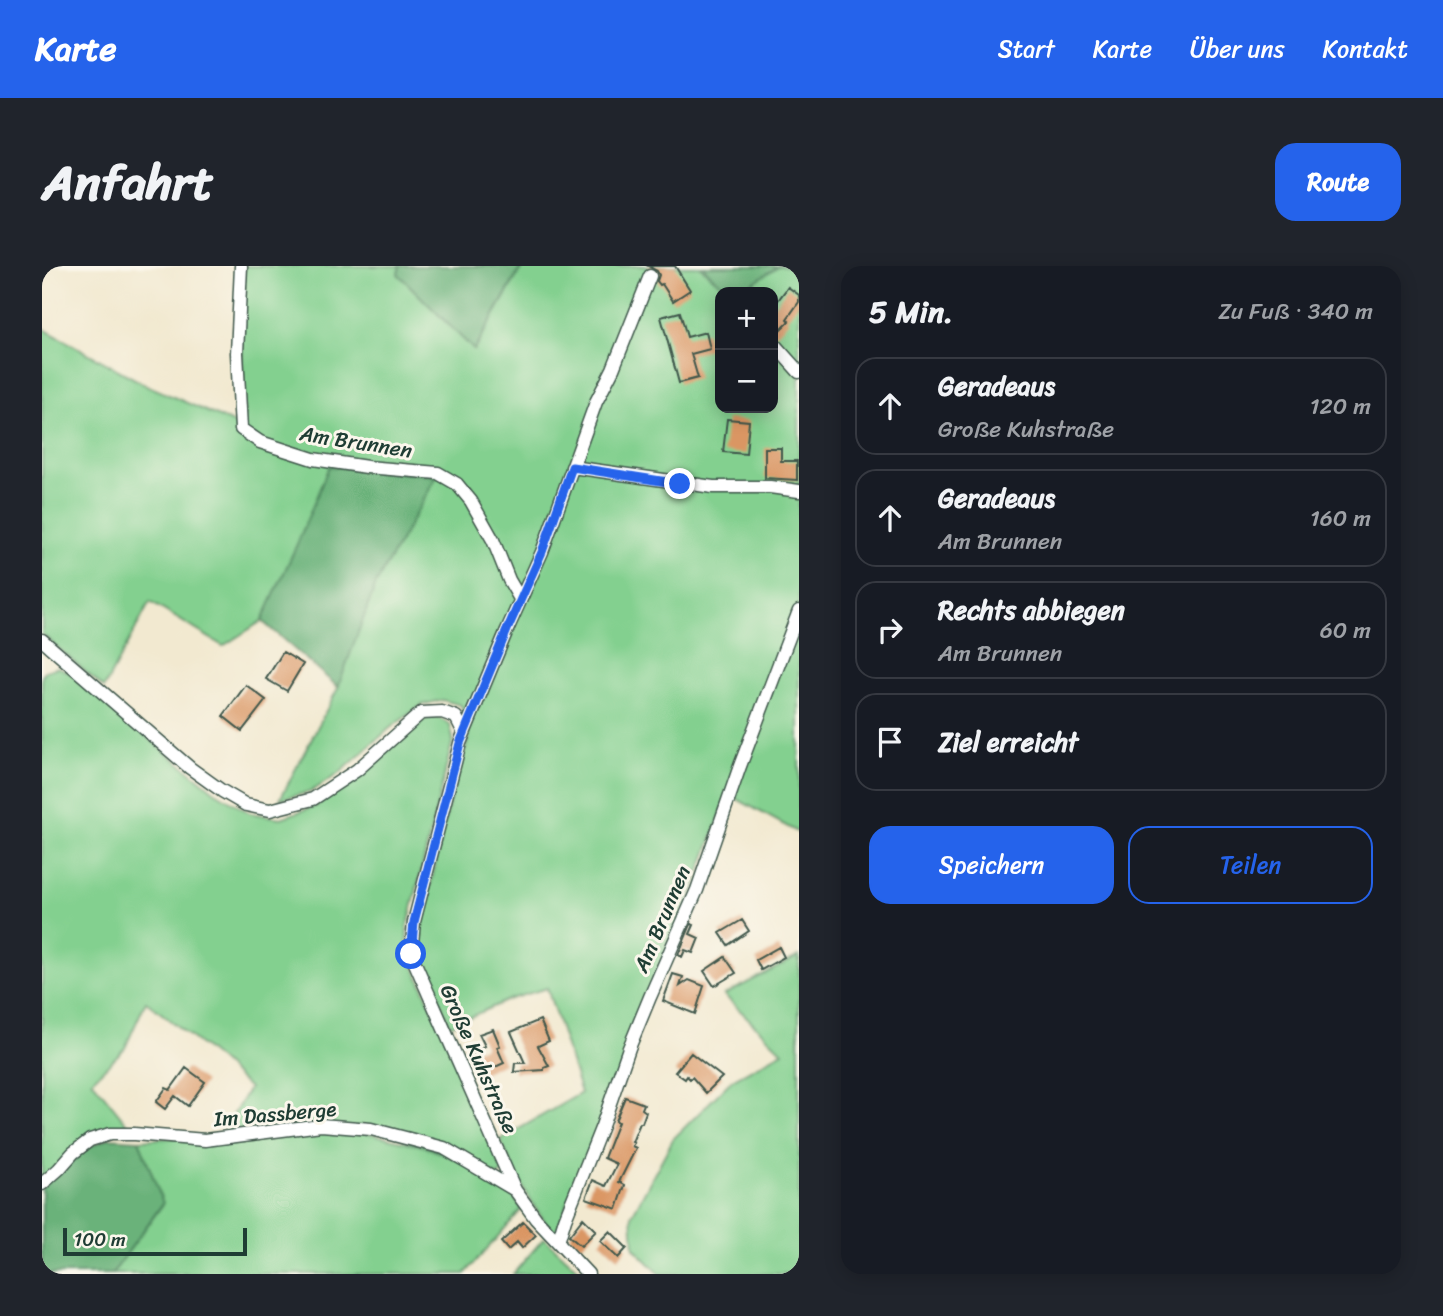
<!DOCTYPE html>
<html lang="de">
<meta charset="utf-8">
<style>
:root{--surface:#171b24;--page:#20242c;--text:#f1f3f6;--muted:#9ea1a6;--line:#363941;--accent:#2563eb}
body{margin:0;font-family:Sriracha,sans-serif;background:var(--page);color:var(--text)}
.controls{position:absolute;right:21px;top:21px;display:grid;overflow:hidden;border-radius:14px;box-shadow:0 4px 18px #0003}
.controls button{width:63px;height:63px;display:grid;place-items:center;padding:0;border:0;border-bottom:2px solid var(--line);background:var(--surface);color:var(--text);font:35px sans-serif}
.scale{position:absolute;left:21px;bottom:18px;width:184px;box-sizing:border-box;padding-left:7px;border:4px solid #1f3d34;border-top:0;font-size:19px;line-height:24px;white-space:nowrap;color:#1f3d34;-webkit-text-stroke:5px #fbf7ec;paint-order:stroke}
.stop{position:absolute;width:21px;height:21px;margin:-16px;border:5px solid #2563eb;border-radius:50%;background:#fff}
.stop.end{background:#2563eb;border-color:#fff;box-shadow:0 2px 7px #0008}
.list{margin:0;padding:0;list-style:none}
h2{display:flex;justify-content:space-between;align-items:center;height:91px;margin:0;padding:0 28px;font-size:30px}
h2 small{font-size:23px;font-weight:400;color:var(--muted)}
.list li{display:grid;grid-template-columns:46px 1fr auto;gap:21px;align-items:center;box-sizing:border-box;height:98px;margin:0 14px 14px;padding:0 14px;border:2px solid var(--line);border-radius:21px}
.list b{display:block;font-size:26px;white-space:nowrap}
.list p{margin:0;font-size:23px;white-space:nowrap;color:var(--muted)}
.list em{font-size:23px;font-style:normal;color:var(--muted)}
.actions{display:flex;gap:14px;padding:21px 28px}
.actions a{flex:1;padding:16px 0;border:2px solid var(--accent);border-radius:21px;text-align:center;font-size:24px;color:var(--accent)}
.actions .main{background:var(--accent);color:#fff}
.icon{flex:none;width:38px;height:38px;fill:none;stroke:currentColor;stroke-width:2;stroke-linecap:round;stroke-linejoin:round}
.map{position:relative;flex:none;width:757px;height:1008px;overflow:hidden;border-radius:21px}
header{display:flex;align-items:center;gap:42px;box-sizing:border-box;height:98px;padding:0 35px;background:var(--accent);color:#fff}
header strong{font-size:33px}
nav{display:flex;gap:38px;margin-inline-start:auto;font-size:24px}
.intro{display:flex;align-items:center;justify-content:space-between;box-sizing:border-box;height:168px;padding:0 42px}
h1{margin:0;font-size:49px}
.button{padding:18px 32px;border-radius:21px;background:var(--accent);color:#fff;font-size:24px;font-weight:700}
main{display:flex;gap:42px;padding:0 42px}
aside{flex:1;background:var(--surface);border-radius:21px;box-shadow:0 4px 18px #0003}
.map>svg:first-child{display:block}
.green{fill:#83d08f;stroke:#518662;stroke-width:2}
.forest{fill:#6ab27a;stroke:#447857;stroke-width:2}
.building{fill:#da9663}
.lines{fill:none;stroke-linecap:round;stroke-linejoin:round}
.minor-casing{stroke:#3f574b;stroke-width:15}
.minor{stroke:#fff;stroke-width:12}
.route{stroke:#2563eb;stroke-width:9}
.labels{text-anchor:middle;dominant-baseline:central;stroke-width:6;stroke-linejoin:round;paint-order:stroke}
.street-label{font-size:21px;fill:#1f3d34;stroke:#fbf7ec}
</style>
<header>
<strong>Karte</strong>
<nav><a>Start</a><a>Karte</a><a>Über uns</a><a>Kontakt</a></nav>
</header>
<div class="intro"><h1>Anfahrt</h1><a class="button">Route</a></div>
<main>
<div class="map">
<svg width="757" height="1008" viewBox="0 0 757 1008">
<rect width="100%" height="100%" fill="#fbf7ec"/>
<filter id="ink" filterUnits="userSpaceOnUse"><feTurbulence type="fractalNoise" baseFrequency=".0143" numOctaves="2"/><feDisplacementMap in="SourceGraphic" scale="14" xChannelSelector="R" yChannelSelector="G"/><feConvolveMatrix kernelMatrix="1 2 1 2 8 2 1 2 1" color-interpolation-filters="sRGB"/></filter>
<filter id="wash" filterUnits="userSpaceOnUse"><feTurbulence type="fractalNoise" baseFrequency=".00686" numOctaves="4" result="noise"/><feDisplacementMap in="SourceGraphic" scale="28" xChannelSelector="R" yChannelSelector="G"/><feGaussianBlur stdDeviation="1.57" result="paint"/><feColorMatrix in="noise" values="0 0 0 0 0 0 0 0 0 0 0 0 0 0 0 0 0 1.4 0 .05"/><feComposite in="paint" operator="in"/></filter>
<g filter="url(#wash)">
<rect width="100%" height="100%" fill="#f2e9d0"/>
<path class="green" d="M202,0h156l-2,8 76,76 49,-84h176l31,26h-10v116h53v-116h-34l39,-26h21v567l-64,-35 2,-3h-9l-35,95 -138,344c-27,-32 -38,-57 -55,-94l81,-47 -34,-105 -37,11 -60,27 -33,-80 32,-143 20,-66 -8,-32 -19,-5 -20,5 -32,23 -50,45 -30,19 -30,7 59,-113 -77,-65 -39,25 -73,-44 -46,86 -62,-54v-306l102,56 100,44 -2,-83z
M16,401l11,5 27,23 118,96 36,22 31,5 37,-13 41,-31 56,-50 15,-6h9l11,7 3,14 -46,190v21l96,222 -5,4 -124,-50 -151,7 26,-45 -30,-28 -73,-59 -21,47 -33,32 36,45 -32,9 -54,46v-503l3,-6z
M757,690v318h-139l-26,-26 -2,-33 41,-76 59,-59 51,-28 -59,-57z
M278,863l48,4 76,18 59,36 10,9 9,13 -57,65h-353l51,-70 -24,-64z
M502,972l39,36h-70z"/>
<path class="forest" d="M358,0h122l-48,84 -76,-76z
M660,0h76l-39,26h-10z
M287,200l108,10 -61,108 -38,103 -76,-66 36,-79z
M66,872l31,2 24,63 -51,71h-70v-87l44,-39z"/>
<g id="blocks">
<path class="building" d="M606,0h27l15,24 -17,11 -11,-17 -2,1 -3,-4 2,-6 -2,-4z
M746,21l11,8v7l-12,17 2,2 -14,14 -2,-1v-27z
M638,46l7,25 19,-5 4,17 -19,5 7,24 -19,5 -18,-66z
M685,153l22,2 -3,33 -23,-2z
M723,182h16v13h16v19l-32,-2z
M241,386l20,12 -16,27 -21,-12z
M204,419l20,15 -24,31 -19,-15z
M700,654l7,11 -21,14 -8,-12z
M649,658l3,1 -4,9 9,4 -6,15 -8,-3 -3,7 -4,-2z
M737,681l5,10 -23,13 -5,-10z
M683,691l11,16 -22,13 -10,-15z
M631,708l10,3 -3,9 9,-6 15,6 -9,28 -32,-13z
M498,754l9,21 -11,5 11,20 -5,2v2l-30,2 1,-9h10l-14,-31z
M451,763l7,17 -3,1 7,16 -26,12 -9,-17 5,-2 -2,-4 13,-6 -6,-12z
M649,787l31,24 -16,16 -14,-16 -2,2 -3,-3 -2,3 -10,-7z
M144,802l19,14 -17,24 -13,-10 -10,13 -9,-7 10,-14 4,2z
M583,831l19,7 -2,5 4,3 -4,11h-2l-8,19 2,1 -2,3 4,2 -17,34 6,3 -8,24 -31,-11 7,-18 13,6 11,-22 -13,-6 14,-36 -3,-1z
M541,952l13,13 -15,15 -12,-10z
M481,956l13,13 -14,13 -5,-6 -9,8 -7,-8z
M568,965l17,17 -9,10 -18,-17z"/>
</g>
</g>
<g filter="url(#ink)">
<use href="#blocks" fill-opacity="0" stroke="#3f574b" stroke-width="2"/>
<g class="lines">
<g class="minor-casing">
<path id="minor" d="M199,0l-4,87 4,76 19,13 53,17 54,8 71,6 19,11 14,17 22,39 16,40 11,19
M731,77l26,29
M530,201l141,20h57l29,4
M0,374l148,128 32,23 24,14 24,5 43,-11 44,-29 64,-57 21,-1 14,5 8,16
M0,918l17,-15 14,-16 17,-13 20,-6h24l71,6 116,-15 50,4 73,19 71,42
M516,976l7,-23 37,-93 27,-78 21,-51 47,-107 43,-124 59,-155
M546,1008l-52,-55 -21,-29 -104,-236 3,-32 46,-179 47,-113 35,-78 54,-150 17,-33 37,-93"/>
</g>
<use href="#minor" class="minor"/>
</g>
</g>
<g class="lines" filter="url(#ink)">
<path class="route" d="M369,688l3,-32 46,-179 47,-113 35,-78 30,-85 108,17"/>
</g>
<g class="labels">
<g class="street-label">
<text transform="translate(314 176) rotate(9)">Am Brunnen</text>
<text transform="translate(620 653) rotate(-67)">Am Brunnen</text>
<text transform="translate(437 793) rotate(66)">Große Kuhstraße</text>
<text transform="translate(233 848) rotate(-5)">Im Dassberge</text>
</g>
</g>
</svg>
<div class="controls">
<button>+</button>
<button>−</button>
</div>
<div class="scale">100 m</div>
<div class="stop" style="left:369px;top:688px"></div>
<div class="stop end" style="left:638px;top:218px"></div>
</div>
<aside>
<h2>5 Min.<small>Zu Fuß · 340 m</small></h2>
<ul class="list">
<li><svg class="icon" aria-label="ahead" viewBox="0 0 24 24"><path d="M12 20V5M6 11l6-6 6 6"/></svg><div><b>Geradeaus</b><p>Große Kuhstraße</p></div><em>120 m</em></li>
<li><svg class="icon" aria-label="ahead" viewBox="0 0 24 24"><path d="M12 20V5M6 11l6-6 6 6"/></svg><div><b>Geradeaus</b><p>Am Brunnen</p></div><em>160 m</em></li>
<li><svg class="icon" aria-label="right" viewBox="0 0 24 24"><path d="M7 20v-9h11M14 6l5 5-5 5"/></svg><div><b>Rechts abbiegen</b><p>Am Brunnen</p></div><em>60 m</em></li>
<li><svg class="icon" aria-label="arrive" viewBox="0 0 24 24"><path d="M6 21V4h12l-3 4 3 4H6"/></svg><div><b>Ziel erreicht</b></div></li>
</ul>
<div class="actions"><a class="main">Speichern</a><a>Teilen</a></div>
</aside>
</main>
